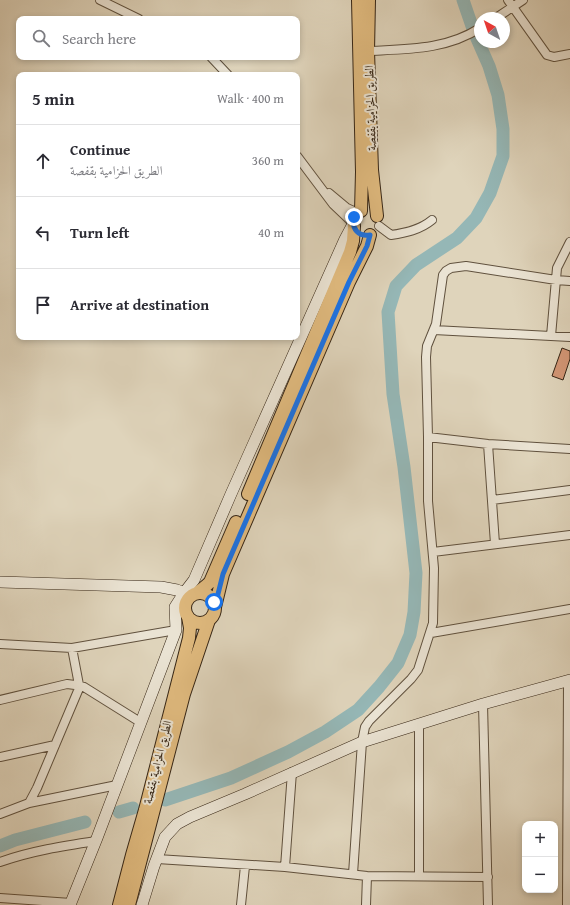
<!DOCTYPE html>
<meta charset="utf-8">
<style>
:root{--surface:#fff;--page:#f7f7f7;--text:#2b2b33;--muted:#7c7c81;--line:#e1e1e2}
body{margin:0;font-family:"Gentium Book Plus",Amiri,serif;background:var(--page);color:var(--text)}
.controls{position:absolute;right:12px;bottom:12px;display:grid;overflow:hidden;border-radius:8px;box-shadow:0 2px 6px #0003}
.controls button{width:36px;height:36px;display:grid;place-items:center;padding:0;border:0;border-bottom:1px solid var(--line);background:var(--surface);color:var(--text);font:20px sans-serif}
.compass{position:absolute;left:474px;top:12px;width:36px;height:36px;border-radius:50%;background:var(--surface);box-shadow:0 2px 6px #0003;rotate:320deg}
.stop{position:absolute;width:12px;height:12px;margin:-9px;border:3px solid #1a73e8;border-radius:50%;background:#fff}
.stop.end{background:#1a73e8;border-color:#fff;box-shadow:0 1px 4px #0008}
.list{margin:0;padding:0;list-style:none}
h2{display:flex;justify-content:space-between;align-items:center;height:52px;margin:0;padding:0 16px;font-size:17px}
h2 small{font-size:13px;font-weight:400;color:var(--muted)}
.list li{display:grid;grid-template-columns:26px 1fr auto;gap:12px;align-items:center;box-sizing:border-box;height:72px;padding:0 16px;border-top:1px solid var(--line)}
.list b{display:block;font-size:15px;white-space:nowrap}
.list p{margin:0;font-size:13px;white-space:nowrap;color:var(--muted)}
.list em{font-size:13px;font-style:normal;color:var(--muted)}
.icon{flex:none;width:22px;height:22px;fill:none;stroke:currentColor;stroke-width:2;stroke-linecap:round;stroke-linejoin:round}
.map{position:relative;flex:none;width:570px;height:905px;overflow:hidden}
.search{position:absolute;background:var(--surface);box-shadow:0 2px 6px #0003;left:16px;top:16px;width:284px;height:44px;display:flex;align-items:center;gap:10px;box-sizing:border-box;padding:0 14px;border-radius:8px;color:var(--muted);font-size:15px}
.panel{position:absolute;background:var(--surface);box-shadow:0 2px 6px #0003;left:16px;top:72px;width:284px;height:268px;border-radius:8px}
.map>svg:first-child{display:block}
.lines{fill:none;stroke-linecap:round;stroke-linejoin:round}
.river{stroke:#95b7b6;stroke-width:13}
.building{fill:#d29675;stroke:#352515}
.street-casing{stroke:#60513e;stroke-width:10}
.secondary-casing{stroke:#352515;stroke-width:12}
.primary-casing{stroke:#352515;stroke-width:14}
.street{stroke:#eae3d3;stroke-width:8}
.secondary{stroke:#eae3d3;stroke-width:11}
.primary{stroke:#e0ba7e;stroke-width:12}
.route{stroke:#1a73e8;stroke-width:5}
.labels{text-anchor:middle;dominant-baseline:central;stroke-width:4;stroke-linejoin:round;paint-order:stroke}
.street-label{font-size:12px;fill:#352515;stroke:#eae3d3}
</style>
<div class="map">
<svg width="570" height="905" viewBox="0 0 570 905">
<rect width="100%" height="100%" fill="#dfd4bb"/>
<filter id="stains"><feTurbulence type="fractalNoise" baseFrequency=".005" numOctaves="4"/><feColorMatrix values="0 0 0 0 .2 0 0 0 0 .09 0 0 0 0 .02 0 0 0 .5 -.17"/></filter>
<radialGradient id="worn" r=".72"><stop offset=".6" stop-color="#630" stop-opacity="0"/><stop offset="1" stop-color="#630" stop-opacity=".3"/></radialGradient>
<g class="lines">
<path class="river" d="M165,800l66,-22 57,-26 37,-20 33,-22 21,-23 19,-24 12,-28 4,-23 2,-39 -12,-106 -11,-73 -5,-82 8,-26 20,-21 41,-27 19,-20 14,-25 13,-37v-27l-5,-34 -9,-29 -15,-34 -11,-32
M119,812l14,-4
M0,846l15,-6 70,-18"/>
</g>
<path class="building" d="M562,348l8,3v8l-7,21 -11,-4z"/>
<g class="lines">
<g class="street-casing">
<path id="street" d="M100,0l39,19
M508,0l39,55 7,2 16,-3
M496,18l27,-18
M368,51c39,-2 78,-1 112,-23
M211,57l17,18
M297,156l36,48 20,19
M329,193l18,15 11,5
M379,226l12,9c14,-2 29,-5 41,-15
M434,330l136,7
M551,336l6,-68 13,-26
M428,437l60,7 82,5
M488,444l7,100
M492,500l78,-10
M433,552l137,-17
M431,633l139,-24
M0,644l72,4 104,-18
M72,648l7,37
M0,700l67,-16 8,1 9,2 56,35
M483,704l5,201
M419,725v151
M0,757l55,-12
M29,803l88,-18
M0,814l29,-11 8,-15 43,-102
M157,859l128,8 82,9 121,1
M0,862c31,-11 63,-16 96,-21
M285,867l7,-95
M353,874l9,-132 3,-15 4,-6 42,-42 7,-9 15,-47 1,-55 -6,-67v-64l-2,-80 1,-11 9,-22 7,-49 3,-4 5,-3 15,-2 90,14 14,1
M0,898l71,5
M241,905l4,-39
M366,905l1,-29
M567,905l1,-224"/>
</g>
<g class="secondary-casing">
<path id="secondary" d="M0,582l161,5 16,3 13,5
M70,905l27,-67 79,-208 -1,-23 9,-14 10,-13 37,-86 114,-255 8,-15
M142,905l12,-39 11,-29 12,-13 13,-7 55,-23 117,-52 121,-38 87,-24"/>
</g>
<g class="primary-casing">
<path id="primary" d="M358,0l4,172 -1,39
M369,0l-1,51 4,119 5,46
M248,494l102,-242 3,-11 1,-15
M185 608a15 15 0 1 1 30 0a15 15 0 1 1-30 0Z
M197,593l10,-8 3,-3 26,-60
M215,607l8,-33 126,-292 18,-36 3,-11
M119,905l13,-50 13,-45 44,-172 1,-10 -2,-11
M129,905l55,-211 25,-74"/>
</g>
<use href="#street" class="street"/>
<use href="#secondary" class="secondary"/>
<use href="#primary" class="primary"/>
</g>
<g class="lines">
<path class="route" d="M214,602l1,4 8,-32 126,-292 18,-36 3,-11c-11,2 -19,-6 -16,-18"/>
</g>
<g class="labels">
<g class="street-label">
<text transform="translate(370 108) rotate(-92)">الطريق الحزامية بقفصة</text>
<text transform="translate(157 762) rotate(-76)">الطريق الحزامية بقفصة</text>
</g>
</g>
<rect width="100%" height="100%" filter="url(#stains)"/>
<rect width="100%" height="100%" fill="url(#worn)"/>
</svg>
<div class="controls">
<button>+</button>
<button>−</button>
</div>
<svg class="compass" viewBox="-18 -18 36 36"><path d="M0-13l5 13h-10z" fill="#e53935"/><path d="M0 13l5-13h-10z" fill="#7c7c81"/></svg>
<div class="stop" style="left:214px;top:602px"></div>
<div class="stop end" style="left:354px;top:217px"></div>
<div class="search"><svg class="icon" aria-label="search" viewBox="0 0 24 24"><circle cx="10" cy="10" r="6"/><path d="M15 15l6 6"/></svg>Search here</div>
<section class="panel">
<h2>5 min<small>Walk · 400 m</small></h2>
<ul class="list">
<li><svg class="icon" aria-label="ahead" viewBox="0 0 24 24"><path d="M12 20V5M6 11l6-6 6 6"/></svg><div><b>Continue</b><p>الطريق الحزامية بقفصة</p></div><em>360 m</em></li>
<li><svg class="icon" aria-label="left" viewBox="0 0 24 24"><path d="M17 20v-9H6M10 6l-5 5 5 5"/></svg><div><b>Turn left</b></div><em>40 m</em></li>
<li><svg class="icon" aria-label="arrive" viewBox="0 0 24 24"><path d="M6 21V4h12l-3 4 3 4H6"/></svg><div><b>Arrive at destination</b></div></li>
</ul>
</section>
</div>
